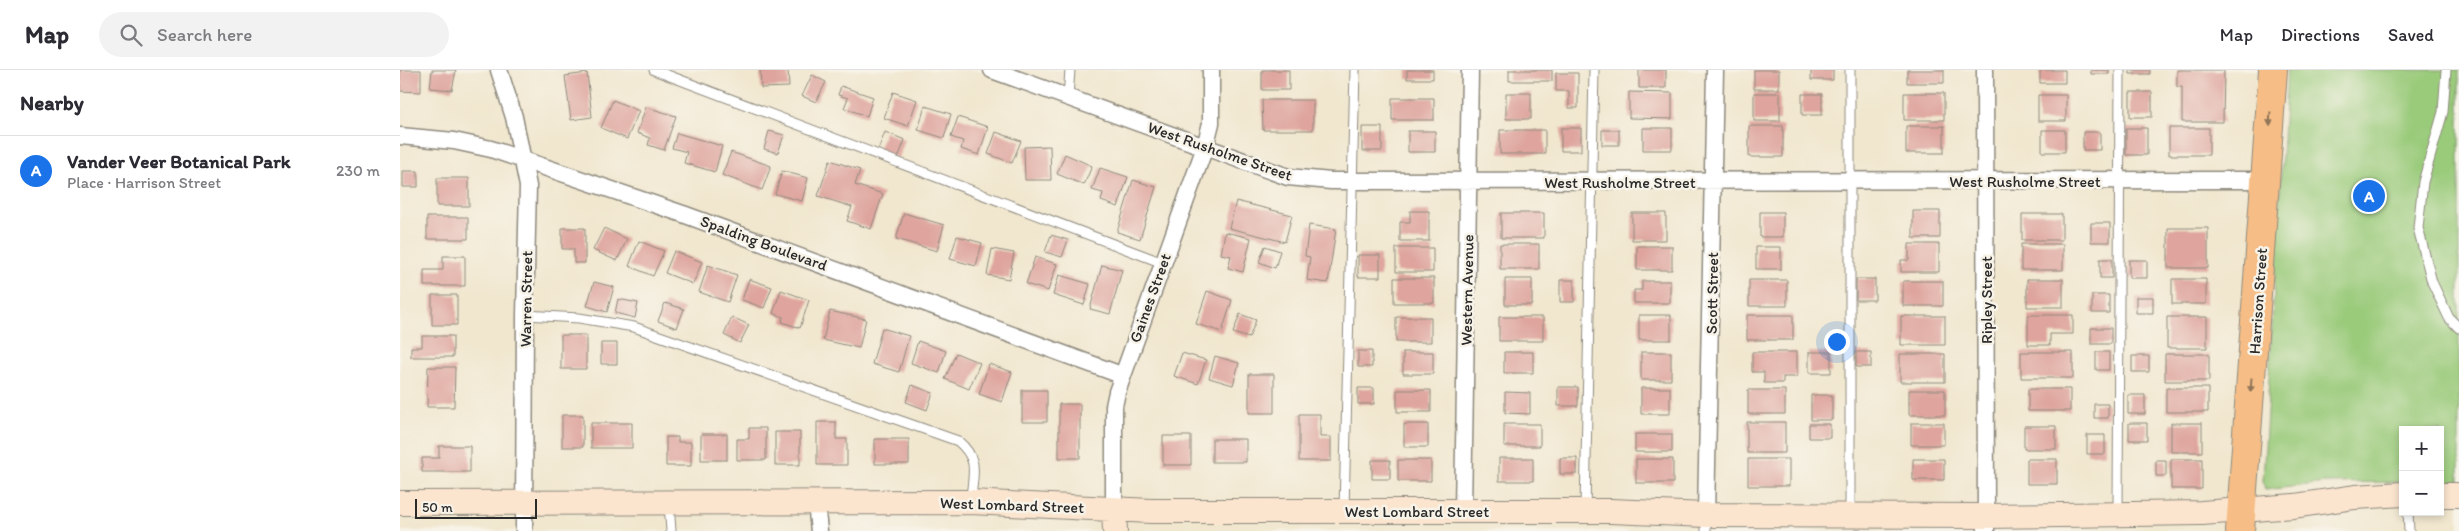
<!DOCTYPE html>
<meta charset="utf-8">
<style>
:root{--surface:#fff;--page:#f2f2f3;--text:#2b2b33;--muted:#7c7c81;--line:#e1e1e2;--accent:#1a73e8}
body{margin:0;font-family:Itim,sans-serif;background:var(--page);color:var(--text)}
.controls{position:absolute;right:15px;bottom:15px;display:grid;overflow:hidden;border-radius:0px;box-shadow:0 2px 8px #0003}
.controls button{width:45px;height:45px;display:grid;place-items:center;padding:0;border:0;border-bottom:1px solid var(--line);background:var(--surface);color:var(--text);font:25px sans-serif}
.scale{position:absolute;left:15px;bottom:12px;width:122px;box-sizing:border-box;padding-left:5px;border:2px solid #2b2b2b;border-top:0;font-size:14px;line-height:18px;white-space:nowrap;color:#2b2b2b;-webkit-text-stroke:4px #f7f3e8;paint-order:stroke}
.you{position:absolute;left:1436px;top:271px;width:18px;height:18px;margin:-12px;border:4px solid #fff;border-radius:50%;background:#1a73e8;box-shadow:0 0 0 8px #1a73e833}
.badge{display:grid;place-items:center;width:32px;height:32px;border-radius:50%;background:var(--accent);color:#fff;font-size:16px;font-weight:700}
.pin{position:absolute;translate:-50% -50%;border:2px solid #fff;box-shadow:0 1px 5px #0006}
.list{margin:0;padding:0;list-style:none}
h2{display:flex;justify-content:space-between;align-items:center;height:65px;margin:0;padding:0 20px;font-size:21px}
h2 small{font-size:16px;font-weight:400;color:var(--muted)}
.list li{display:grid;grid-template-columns:32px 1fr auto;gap:15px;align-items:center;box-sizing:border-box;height:70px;padding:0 20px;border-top:1px solid var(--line)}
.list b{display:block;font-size:19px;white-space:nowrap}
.list p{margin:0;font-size:16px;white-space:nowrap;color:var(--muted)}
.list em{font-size:16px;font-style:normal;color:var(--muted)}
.icon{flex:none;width:28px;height:28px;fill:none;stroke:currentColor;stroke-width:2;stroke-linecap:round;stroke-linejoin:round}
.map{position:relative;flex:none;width:2059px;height:461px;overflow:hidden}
header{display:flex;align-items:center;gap:30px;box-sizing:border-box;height:70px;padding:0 25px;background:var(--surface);border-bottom:1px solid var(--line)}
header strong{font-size:24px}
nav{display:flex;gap:28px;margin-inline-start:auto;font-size:18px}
.search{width:350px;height:45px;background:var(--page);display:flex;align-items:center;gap:12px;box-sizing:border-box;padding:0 18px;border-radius:28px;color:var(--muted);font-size:19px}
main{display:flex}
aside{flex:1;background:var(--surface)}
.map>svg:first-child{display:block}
.green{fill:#9acb7a;stroke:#627b52}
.building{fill:#dea49d}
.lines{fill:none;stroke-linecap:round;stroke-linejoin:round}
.lane-casing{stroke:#8e897d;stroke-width:11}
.street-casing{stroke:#8e897d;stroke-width:19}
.secondary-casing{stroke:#8e897d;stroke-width:26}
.highway-casing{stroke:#8e897d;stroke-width:30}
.lane{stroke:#fff;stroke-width:9}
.street{stroke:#fff;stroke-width:16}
.secondary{stroke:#fbe5cf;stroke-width:24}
.highway{stroke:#f6be86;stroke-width:28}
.oneway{fill:#907458}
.labels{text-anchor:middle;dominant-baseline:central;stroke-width:5;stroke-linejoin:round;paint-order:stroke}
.street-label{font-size:16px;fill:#2b2b2b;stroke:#f7f3e8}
</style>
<header>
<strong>Map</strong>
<div class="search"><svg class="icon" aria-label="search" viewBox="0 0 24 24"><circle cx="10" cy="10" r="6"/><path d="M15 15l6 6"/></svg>Search here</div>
<nav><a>Map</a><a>Directions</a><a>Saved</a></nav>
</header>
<main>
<aside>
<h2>Nearby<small></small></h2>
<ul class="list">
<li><span class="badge">A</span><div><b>Vander Veer Botanical Park</b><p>Place · Harrison Street</p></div><em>230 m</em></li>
</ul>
</aside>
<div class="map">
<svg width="2059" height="461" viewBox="0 0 2059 461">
<rect width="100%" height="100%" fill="#f7f3e8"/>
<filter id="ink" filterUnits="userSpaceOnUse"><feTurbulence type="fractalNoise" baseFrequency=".02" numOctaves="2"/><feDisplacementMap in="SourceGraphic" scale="10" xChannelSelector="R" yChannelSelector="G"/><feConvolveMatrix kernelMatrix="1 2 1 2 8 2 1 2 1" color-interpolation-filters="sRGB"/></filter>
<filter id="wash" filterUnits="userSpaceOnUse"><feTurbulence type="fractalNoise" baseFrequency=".0096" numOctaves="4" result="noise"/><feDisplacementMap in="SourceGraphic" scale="20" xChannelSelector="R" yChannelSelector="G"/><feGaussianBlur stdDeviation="1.12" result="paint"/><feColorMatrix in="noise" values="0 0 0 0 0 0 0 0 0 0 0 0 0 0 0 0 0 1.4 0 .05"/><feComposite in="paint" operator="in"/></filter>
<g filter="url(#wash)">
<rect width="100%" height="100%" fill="#f1e7cf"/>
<path class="green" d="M1887,0h172v412h-19v-52h-37v52l-78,1 -60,7 -2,-9z"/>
<g id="blocks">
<path class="building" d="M0,0h21v22l-21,-1z
M32,0h24l-4,20 -22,-2z
M360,0h28l1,17 -28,1z
M862,0h27v20h-27z
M1007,0h26v9h-26z
M1109,0h43v11h-43z
M1239,0h27v18h-27z
M1354,0h25v19h-25z
M1411,0h22v10h-22z
M1507,0h37v13h-37z
M1640,0h25v13h-25z
M1691,0h18v4h-18z
M1730,0h20v4h-20z
M1777,0h47l-1,52h-41v-35h-5z
M187,3l5,44 -21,3 -6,-44z
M1156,3h22v35h-9v-17h-13z
M412,5l14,7 -10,20 -14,-6z
M441,16l32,11 -6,19 -23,-8 4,-10 -10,-3z
M493,22l24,8 -9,26 -24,-8z
M1229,22l43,1v26l-43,-1z
M1730,22h22v25h-22z
M1106,23h25v26h-25z
M1354,23h26v28h-26z
M1504,23h40v27h-40z
M1402,24h20v21h-20z
M1638,25h28v26h-28z
M992,28h42v22h-42z
M213,30l26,11 -12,28 -26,-11z
M862,30h51v30h-50z
M525,36l26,8 -7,24 -26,-8z
M246,37l30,9 -12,34 -16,-5 2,-7 -13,-5z
M558,47l30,10 -9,28 -18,-6 2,-8 -12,-4z
M1349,56h34v31h-34z
M1506,56h38v27h-38z
M962,57h20v24h-20z
M1161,58h20v23h-20z
M1243,58h29v22h-29z
M1726,58h21v27h-21z
M1769,58h40v27h-40z
M1100,60h45v24h-45z
M1202,60h17v15h-17z
M1642,60h23v22h-23z
M369,61l15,4 -6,18 -14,-4z
M1008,61h27v21h-27z
M485,62l20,8 -7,18 -20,-8z
M596,62l25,9 -9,22 -24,-9z
M1683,62h17v18h-17z
M277,63l45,13 -7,26 -31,-9 3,-11 -15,-4z
M650,76l1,34h-26l-1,-33z
M331,82l40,14 -9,24 -40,-15z
M665,84l27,12 -8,19 -27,-11z
M430,90l30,10 -5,15 28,9 -12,35 -24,-8 5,-14 -34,-11z
M700,98l28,9 -10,30 -17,-6 2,-8 -11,-3z
M3,101h15v16h-15z
M382,101l26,7 -6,23 -27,-7z
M37,108h32v28h-32z
M733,110l23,7 -16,52 -23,-7z
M836,131l56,14 -7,27 -56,-14z
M1010,141h19v30h-29v-19h10z
M1513,141h27v27h-27z
M1360,142h23v25h-23z
M504,143l40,12 -7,26 -41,-12z
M1101,143h43v25h-43z
M1232,143h34v27h-34z
M1622,144h40v26h-40z
M27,147h41v22h-41z
M1691,153h19v19h-19z
M909,155l27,4 -8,54 -21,-3 3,-23 -5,-1z
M162,158h23v35h-11v-14h-12z
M204,158l23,11 -10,22 -24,-11z
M1768,158h40v40h-40z
M825,162l26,6 -8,34 -15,-4 3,-12 -10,-2z
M651,165l17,5 -6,17 -17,-5z
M557,166l25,7 -6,23 -26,-7z
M239,171l25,10 -11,25 -24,-10z
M1100,174h39v25h-39z
M1509,174h30v28h-38v-12h8z
M1621,174h42v26h-42z
M865,176l15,5 -5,17 -16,-6z
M1237,176h35v24h-35z
M1356,177h25v22h-25z
M996,178h37v24h-37z
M592,179l22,4 -5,26 -22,-4z
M274,181l28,11 -9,22 -28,-11z
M958,185h22v22h-22z
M43,186h22v30h-41v-16h19z
M635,187l22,7 -9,27 -22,-7z
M1700,189h12v19h-12z
M1729,190h18v18h-18z
M308,195l29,10 -9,27 -29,-10z
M702,195l20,5 -12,44 -20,-5z
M659,205l31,9 -6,21 -31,-10z
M994,208h40v25h-40z
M349,209l23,8 -8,21 -22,-8z
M1105,209h27v26h-27z
M1456,209h19v21h-19z
M1627,209h36v28h-36z
M1772,209h34v25h-34z
M1160,210h14v22h-14z
M1349,210h38v26h-38z
M1242,211h28v22h-36v-13h8z
M1503,211h40v25h-40z
M194,212l20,5 -7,25 -20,-6z
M381,220l28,10 -9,28 -18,-6 1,-5 -10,-4z
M807,221l25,9 -10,32 -26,-8z
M32,225h25v30h-25z
M1692,225h17v18h-17z
M1736,227h17v16h-17z
M218,229l20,4 -3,15 -20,-5z
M265,233l19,6 -7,19 -19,-7z
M430,241l36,8 -7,29 -36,-8z
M840,244l16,6 -7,18 -16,-5z
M1239,245h32v25h-32z
M1347,245h46v25h-46z
M1628,245h45v19h-23v11h-22z
M1501,246h44v29h-44z
M332,247l17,8 -9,18 -16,-8z
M996,247h35v25h-35z
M1099,247h44v24h-44z
M1767,247h40v31h-40z
M482,258l27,8 -10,36 -27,-8z
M1691,258h20v16h-20z
M161,265h25v34h-25z
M22,266h31v21h-42v-10h11z
M518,271l28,10 -7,22 -28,-10z
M201,273h16v21h-16z
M958,281h14v16h-14z
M1003,282h30v22h-30z
M1104,282h29v21h-29z
M1241,282h30v28h-30z
M1352,282h45v25h-14v6h-19v-11h-12z
M1409,282h22v21h-22z
M1456,282h15v15h-15z
M1621,282h52v26h-52z
M1696,282h13v18h-13z
M556,283l24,10 -11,26 -24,-10z
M782,283l24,7 -8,24 -24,-8z
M1500,284h45v28h-45z
M1765,284h44v27h-44z
M815,286l24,7 -6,22 -24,-7z
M1732,286h17v16h-17z
M589,294l23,8 -10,30 -23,-8z
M28,297h27l-1,40h-27z
M849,304h25v39h-25z
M512,315l21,8 -6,17 -21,-8z
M1158,317h20v19h-20z
M958,318h16v16h-16z
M1241,318h29v26h-29z
M1766,318h42v24h-42z
M1628,319h42v22h-42z
M622,320h25v32h-25z
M997,320h34v22h-34z
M1348,320h37v24h-37z
M1509,320h36v25h-36z
M1105,322l25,1v21l-25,-1z
M1411,325h21v25h-21z
M1728,325h17v19h-17z
M659,334h21v54h-21z
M1694,334h14v14h-14z
M899,344h21v23h11v24h-32z
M162,345h21v32h-21z
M417,352h19v17h11v26h-30z
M1347,352h38v31h-38z
M191,353h41v25h-41z
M1511,353h33v22h-33z
M1729,353h18v17h-18z
M1771,353h31v29h-31z
M1004,354h24v23h-24z
M1104,354h36v22h-36z
M1409,354h21v14h-21z
M1624,356h32v23h-32z
M349,358h17v32h-29v-21h12z
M375,362h25v33h-25z
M301,364h26v26h-26z
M1235,364h37v18h-37z
M1687,365h18v19h-18z
M763,366h28v29h-28z
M266,367h12v5h13v24h-25z
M475,369h34v25h-34z
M812,369h34v23h-34z
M39,376h31v26h-48v-14h17z
M1099,388h34v23h-34z
M1160,388h17v16h-17z
M1236,389h37v24h-37z
M1348,389h41v27h-41z
M1513,389h31v21h-31z
M1627,389h30v25h-30z
M1771,389h31v30h-31z
M972,390h18v19h-18z
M998,390h33v21h-33z
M1756,390h10v16h-10z"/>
</g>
</g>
<g filter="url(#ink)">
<use href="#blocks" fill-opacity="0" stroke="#8e897d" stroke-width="1"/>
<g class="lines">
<g class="lane-casing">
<path id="lane" d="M254,0l509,193
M1450,0v445
M2046,0l-3,42 -20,70 -5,46 14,54 17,36 10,10
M668,27l2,-27
M125,245l54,3 55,9 324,114c23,20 14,33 13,60
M269,433l2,28
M944,440l11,-440
M1185,440l9,-440
M2008,442l1,19
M1718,443l2,-443
M1306,461v-15"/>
</g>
<g class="street-casing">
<path id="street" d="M99,0l15,47 14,69 -3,129 -1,216
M592,0l296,107 43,4 936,-1
M1585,0l1,461
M0,66l54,5 37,8 192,65 438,161
M416,433l3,28
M714,439v-103l3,-14 88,-245 6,-24v-53
M1063,441l7,-441
M1306,445l9,-445"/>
</g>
<g class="secondary-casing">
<path id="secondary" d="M2040,425h19
M0,433l571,-1 180,9h460l95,4 280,1 216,-3 92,-7 61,-9 48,-3
M714,439l1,22"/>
</g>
<g class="highway-casing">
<path id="highway" d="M1840,461l33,-461"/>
</g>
<use href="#lane" class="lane"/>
<use href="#street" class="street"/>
<use href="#secondary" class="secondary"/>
<use href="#highway" class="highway"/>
</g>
<defs><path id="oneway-solid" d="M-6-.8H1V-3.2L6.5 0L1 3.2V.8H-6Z" transform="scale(1.25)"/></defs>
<g class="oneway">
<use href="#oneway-solid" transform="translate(1870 49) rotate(93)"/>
<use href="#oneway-solid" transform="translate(1851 315) rotate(94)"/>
</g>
</g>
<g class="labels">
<g class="street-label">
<text transform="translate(820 81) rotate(19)">West Rusholme Street</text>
<text x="1625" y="111">West Rusholme Street</text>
<text x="1220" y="112">West Rusholme Street</text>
<text transform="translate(364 173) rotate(20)">Spalding Boulevard</text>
<text transform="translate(1067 220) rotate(-89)">Western Avenue</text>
<text transform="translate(1312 223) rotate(-89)">Scott Street</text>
<text transform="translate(750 228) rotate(-70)">Gaines Street</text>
<text transform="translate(126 229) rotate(-89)">Warren Street</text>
<text transform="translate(1586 230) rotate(-90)">Ripley Street</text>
<text transform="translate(1858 231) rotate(-86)">Harrison Street</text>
<text transform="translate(612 435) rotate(2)">West Lombard Street</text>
<text x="1017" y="441">West Lombard Street</text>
</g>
</g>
</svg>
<div class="controls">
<button>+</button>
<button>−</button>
</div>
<div class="scale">50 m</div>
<div class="you"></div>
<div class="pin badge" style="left:1969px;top:126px">A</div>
</div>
</main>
